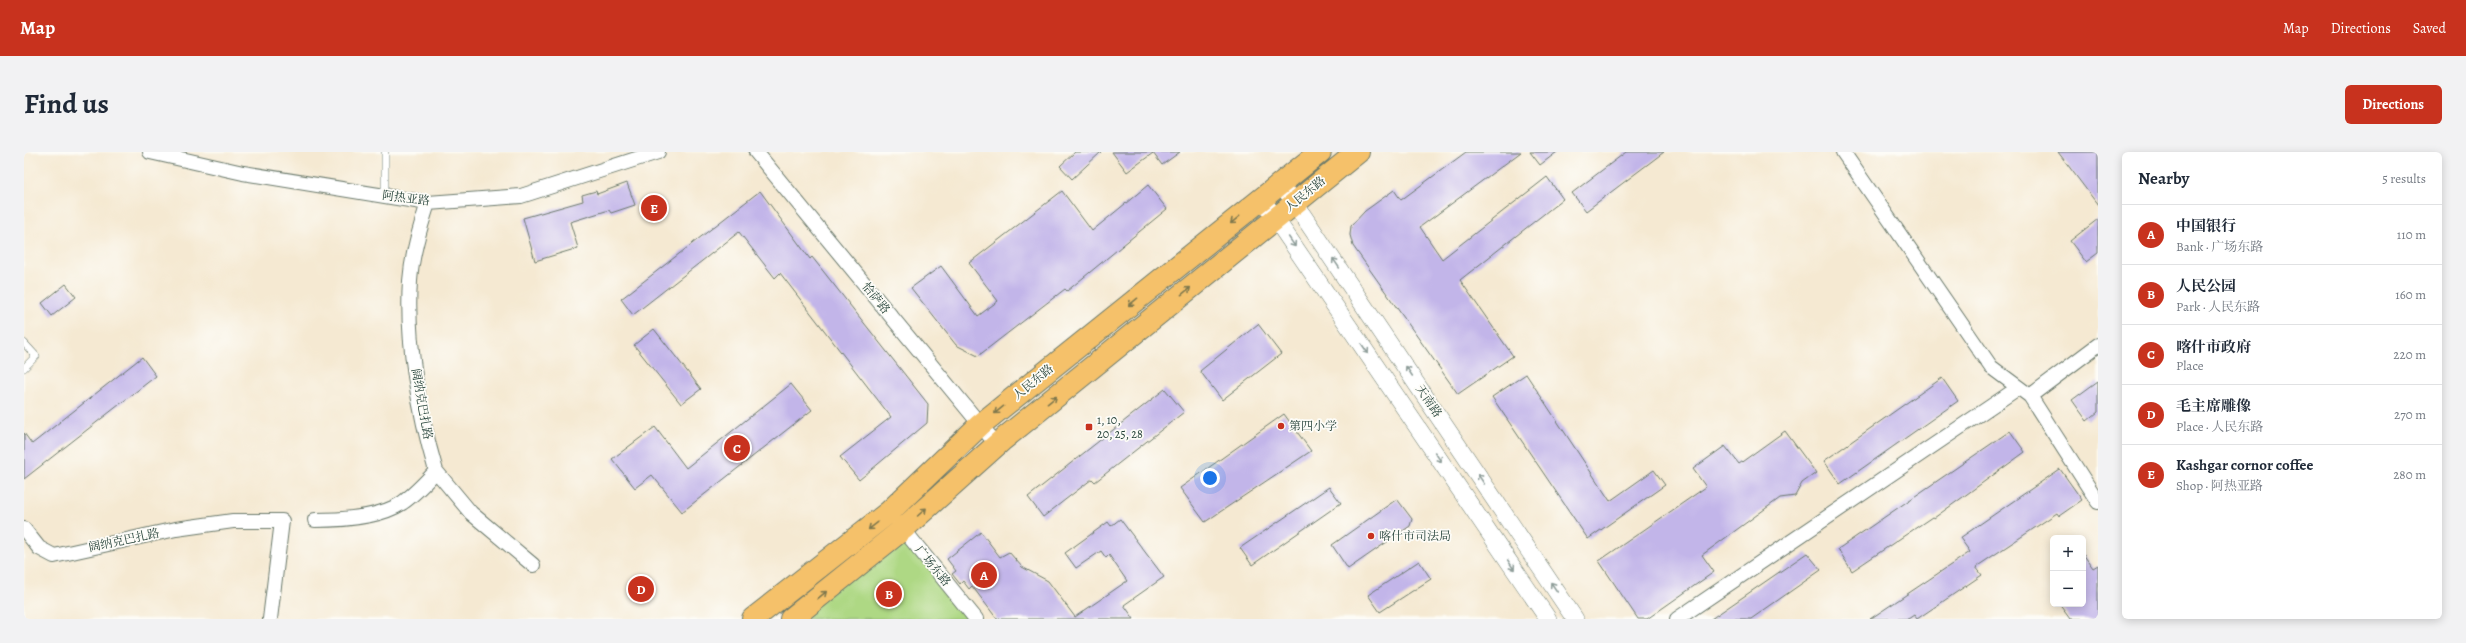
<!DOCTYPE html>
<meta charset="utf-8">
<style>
:root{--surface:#fff;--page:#f2f2f3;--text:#1f2937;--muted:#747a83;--line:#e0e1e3;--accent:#c8321e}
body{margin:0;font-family:Alegreya,"Noto Serif SC",serif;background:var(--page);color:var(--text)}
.controls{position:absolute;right:12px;bottom:12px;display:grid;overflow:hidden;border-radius:6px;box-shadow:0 2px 10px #0003}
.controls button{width:36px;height:36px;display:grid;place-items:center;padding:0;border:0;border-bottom:1px solid var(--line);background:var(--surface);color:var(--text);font:20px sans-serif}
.you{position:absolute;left:1186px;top:326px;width:14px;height:14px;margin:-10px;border:3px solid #fff;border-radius:50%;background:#1a73e8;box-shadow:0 0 0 6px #1a73e833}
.badge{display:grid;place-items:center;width:26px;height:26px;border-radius:50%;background:var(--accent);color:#fff;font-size:13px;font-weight:700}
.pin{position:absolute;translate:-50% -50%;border:2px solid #fff;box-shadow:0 1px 4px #0006}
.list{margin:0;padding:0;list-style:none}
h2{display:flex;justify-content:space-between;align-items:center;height:52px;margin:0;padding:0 16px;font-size:17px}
h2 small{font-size:13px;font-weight:400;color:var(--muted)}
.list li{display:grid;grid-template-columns:26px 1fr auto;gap:12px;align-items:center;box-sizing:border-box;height:60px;padding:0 16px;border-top:1px solid var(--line)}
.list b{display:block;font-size:15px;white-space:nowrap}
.list p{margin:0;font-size:13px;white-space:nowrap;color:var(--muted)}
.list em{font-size:13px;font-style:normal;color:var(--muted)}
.map{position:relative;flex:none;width:2074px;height:467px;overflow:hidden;border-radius:6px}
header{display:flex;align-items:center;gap:24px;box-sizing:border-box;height:56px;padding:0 20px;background:var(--accent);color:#fff}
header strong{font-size:19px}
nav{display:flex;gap:22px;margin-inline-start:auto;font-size:14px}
.intro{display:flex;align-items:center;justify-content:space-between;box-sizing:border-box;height:96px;padding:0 24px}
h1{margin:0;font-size:28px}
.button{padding:10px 18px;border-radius:6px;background:var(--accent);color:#fff;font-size:14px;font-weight:700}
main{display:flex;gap:24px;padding:0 24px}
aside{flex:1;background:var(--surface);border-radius:6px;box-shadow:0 2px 10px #0003}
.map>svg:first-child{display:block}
.green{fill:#aed884;stroke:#668a5c}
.building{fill:#c2b5e9}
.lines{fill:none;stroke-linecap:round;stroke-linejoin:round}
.service-casing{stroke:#6a796b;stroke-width:8}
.minor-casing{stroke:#6a796b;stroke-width:16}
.tertiary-casing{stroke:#6a796b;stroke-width:18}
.primary-casing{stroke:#6a796b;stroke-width:24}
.service{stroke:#fff;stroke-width:7}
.minor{stroke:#fff;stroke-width:14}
.tertiary{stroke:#fff;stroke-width:17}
.primary{stroke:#f5c16b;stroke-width:22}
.oneway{stroke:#7f784d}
.oneway2{stroke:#8f9e9a}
.poi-dot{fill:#c8321e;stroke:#fdfcf7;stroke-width:1.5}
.labels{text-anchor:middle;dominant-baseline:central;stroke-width:3.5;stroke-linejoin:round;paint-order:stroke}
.street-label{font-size:12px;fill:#1f3d34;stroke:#fdfcf7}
.poi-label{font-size:12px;fill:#1f3d34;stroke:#fdfcf7;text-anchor:start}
</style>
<header>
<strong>Map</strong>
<nav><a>Map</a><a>Directions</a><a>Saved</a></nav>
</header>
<div class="intro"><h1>Find us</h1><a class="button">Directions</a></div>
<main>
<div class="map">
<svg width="2074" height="467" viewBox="0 0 2074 467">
<rect width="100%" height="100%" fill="#fdfcf7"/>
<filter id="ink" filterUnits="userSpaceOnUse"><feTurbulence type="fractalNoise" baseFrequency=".025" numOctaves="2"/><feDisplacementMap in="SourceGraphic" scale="8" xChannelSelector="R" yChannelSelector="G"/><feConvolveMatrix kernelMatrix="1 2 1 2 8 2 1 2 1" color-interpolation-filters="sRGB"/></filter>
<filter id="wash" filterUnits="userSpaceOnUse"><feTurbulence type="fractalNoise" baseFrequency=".012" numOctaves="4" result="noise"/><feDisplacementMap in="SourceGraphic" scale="16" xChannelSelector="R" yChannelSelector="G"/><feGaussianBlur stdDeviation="0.9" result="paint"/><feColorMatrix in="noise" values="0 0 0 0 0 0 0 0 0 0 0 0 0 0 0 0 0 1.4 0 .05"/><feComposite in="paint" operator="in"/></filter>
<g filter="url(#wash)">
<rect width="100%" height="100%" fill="#f5e9d2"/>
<path class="green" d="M879,377l73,90h-185z"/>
<g id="blocks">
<path class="building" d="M1051,0h26l-29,27 -12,-13z
M1088,0h68l-18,13 -9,-12 -26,19z
M1442,0h55l-101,75 22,32 105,-82 16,22 -103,81 53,76 -55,38 -105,-148 -3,-11 1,-9 14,-15 29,-21 7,10z
M1506,0h27l-17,13z
M1602,0h38l-78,59 -14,-18z
M2034,0h40v53z
M603,31l8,22 -24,8 -2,-3 -39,12 8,26 -43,13 -12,-43 60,-17 -1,-6 14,-4 1,3z
M1124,33l19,24 -100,82 -2,-2 -87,67 -22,-11 -45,-57 30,-22 37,50 20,-15 -29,-38 93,-72 30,40z
M736,39l50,68 2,-2 116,147 -1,19 -68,57 -19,-23 51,-40 -111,-144 -5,5 -36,-46 -106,83 -12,-16z
M2074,67v34l-12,9 -16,-21z
M42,132l10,13 -24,19 -10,-13z
M1234,172l23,30 -59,46 -22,-29z
M630,177l47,60 -20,15 -47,-59z
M118,205l14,19 -132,103v-46l8,11z
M1502,222l84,127 44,-31 11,15 -77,54 -96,-142z
M1918,226l16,23 -118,83 -16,-23z
M2074,229v31l-11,9 -15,-21z
M767,232l21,26 -130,102 -30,-37 -17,13 -23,-29 43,-32 31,41z
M1141,237l19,23 -89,70 -3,-3 -49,38 -15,-20z
M1260,262l27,37 -106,71 -25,-34z
M1761,279l31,42 -14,10 -7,13 -15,2 -78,57 12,17 -67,47h-9l-39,-58 107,-74 -13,-18 32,-23 14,18z
M1986,279l15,21 -91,66 -2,-1 -80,54 -14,-22z
M2036,317l22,31 -23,16 -2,-3 -81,54 6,8 -65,44 -3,-4 -6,4h-38l100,-67 -10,-14z
M1305,335l12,16 -89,62 -12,-17z
M1373,347l15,20 -2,7 -62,43 -16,-24z
M1096,367l44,58 -40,28 10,14h-137l-25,-33 -3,3 -6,-8 -3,3 -8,-10 4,-3 -9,-12 34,-27 19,25 9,-5 13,15 26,14 27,36 52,-36 -18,-26 -3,3 -5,-7 -25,17 -11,-15 43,-31 3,4z
M1783,401l14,17 -70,49h-40z
M2059,402l10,14 5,-3v54h-28l-11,-15h24z
M1395,409l12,18 -51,33 -12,-17z"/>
</g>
</g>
<g filter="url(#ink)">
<use href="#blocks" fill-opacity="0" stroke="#6a796b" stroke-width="1"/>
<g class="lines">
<g class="service-casing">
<path id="service" d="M361,44v-44
M0,191l12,13 -12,12"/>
</g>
<g class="minor-casing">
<path id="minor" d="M126,0l93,21 185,30 93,-7 137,-44
M732,0l241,293
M1819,0l148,215 39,29 68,106
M2006,244l68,-51
M412,319l35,42 62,52
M291,368c27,0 64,-2 87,-17 13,-9 24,-21 34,-32 -17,-58 -30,-130 -26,-190 2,-27 10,-53 18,-78
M875,372l77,95
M0,377l15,19 15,8 122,-27 57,-8h49l-12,98
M1653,467l341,-231"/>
</g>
<g class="tertiary-casing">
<path id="tertiary" d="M1257,31l294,436
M1238,47l286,420"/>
</g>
<g class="primary-casing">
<path id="primary" d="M729,467l136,-107 91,-87 340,-273
M767,467l112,-90 98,-88 357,-289"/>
</g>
<use href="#service" class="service"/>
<use href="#minor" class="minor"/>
<use href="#tertiary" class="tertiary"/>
<use href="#primary" class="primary"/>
</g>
<defs><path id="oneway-shaft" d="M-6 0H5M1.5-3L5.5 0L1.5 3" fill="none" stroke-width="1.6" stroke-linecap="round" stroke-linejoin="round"/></defs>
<g class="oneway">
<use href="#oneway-shaft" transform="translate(1211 68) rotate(141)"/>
<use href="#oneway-shaft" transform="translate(1162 139) rotate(-39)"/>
<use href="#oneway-shaft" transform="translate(1109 150) rotate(141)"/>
<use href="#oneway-shaft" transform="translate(1028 248) rotate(-39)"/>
<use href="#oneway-shaft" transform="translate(975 258) rotate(141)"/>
<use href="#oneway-shaft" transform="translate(898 360) rotate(-42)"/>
<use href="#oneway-shaft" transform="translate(849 374) rotate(142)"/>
<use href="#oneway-shaft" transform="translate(798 443) rotate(-39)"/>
</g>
<g class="oneway2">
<use href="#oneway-shaft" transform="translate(1268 90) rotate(56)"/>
<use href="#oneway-shaft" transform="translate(1312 111) rotate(-124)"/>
<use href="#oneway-shaft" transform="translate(1341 197) rotate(56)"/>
<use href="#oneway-shaft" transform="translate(1385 219) rotate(-124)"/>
<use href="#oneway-shaft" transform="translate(1414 305) rotate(56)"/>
<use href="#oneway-shaft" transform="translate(1457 327) rotate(-124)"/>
<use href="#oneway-shaft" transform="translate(1487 413) rotate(56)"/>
<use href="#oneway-shaft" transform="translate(1530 435) rotate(-124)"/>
</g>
</g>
<g class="poi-dot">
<circle cx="1257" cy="274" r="4"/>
<rect x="1061" y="271" width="8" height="8" rx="2"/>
<circle cx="1347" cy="384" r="4"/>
</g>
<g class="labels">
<g class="street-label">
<text transform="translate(1281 42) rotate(-39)">人民东路</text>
<text transform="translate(382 46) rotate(7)">阿热亚路</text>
<text transform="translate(852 146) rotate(51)">恰萨路</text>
<text transform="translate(1009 230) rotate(-39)">人民东路</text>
<text transform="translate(1405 249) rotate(56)">天南路</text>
<text transform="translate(398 252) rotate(80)">阔纳克巴扎路</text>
<text transform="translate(100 388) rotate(-12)">阔纳克巴扎路</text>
<text transform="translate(909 414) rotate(51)">广场东路</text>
</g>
<g class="poi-label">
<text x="1073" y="268">1, 10,<tspan x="1073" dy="14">20, 25, 28</tspan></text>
<text x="1265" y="274">第四小学</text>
<text x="1355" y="384">喀什市司法局</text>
</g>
</g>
</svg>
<div class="controls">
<button>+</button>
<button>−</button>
</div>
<div class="you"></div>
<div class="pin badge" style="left:960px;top:423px">A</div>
<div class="pin badge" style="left:865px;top:442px">B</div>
<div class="pin badge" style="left:713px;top:296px">C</div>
<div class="pin badge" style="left:617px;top:437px">D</div>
<div class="pin badge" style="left:630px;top:56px">E</div>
</div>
<aside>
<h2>Nearby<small>5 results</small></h2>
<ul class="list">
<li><span class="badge">A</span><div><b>中国银行</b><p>Bank · 广场东路</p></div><em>110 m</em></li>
<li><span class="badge">B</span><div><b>人民公园</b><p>Park · 人民东路</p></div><em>160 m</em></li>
<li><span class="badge">C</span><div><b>喀什市政府</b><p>Place</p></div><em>220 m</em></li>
<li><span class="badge">D</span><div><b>毛主席雕像</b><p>Place · 人民东路</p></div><em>270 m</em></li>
<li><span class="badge">E</span><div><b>Kashgar cornor coffee</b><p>Shop · 阿热亚路</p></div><em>280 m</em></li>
</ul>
</aside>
</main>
